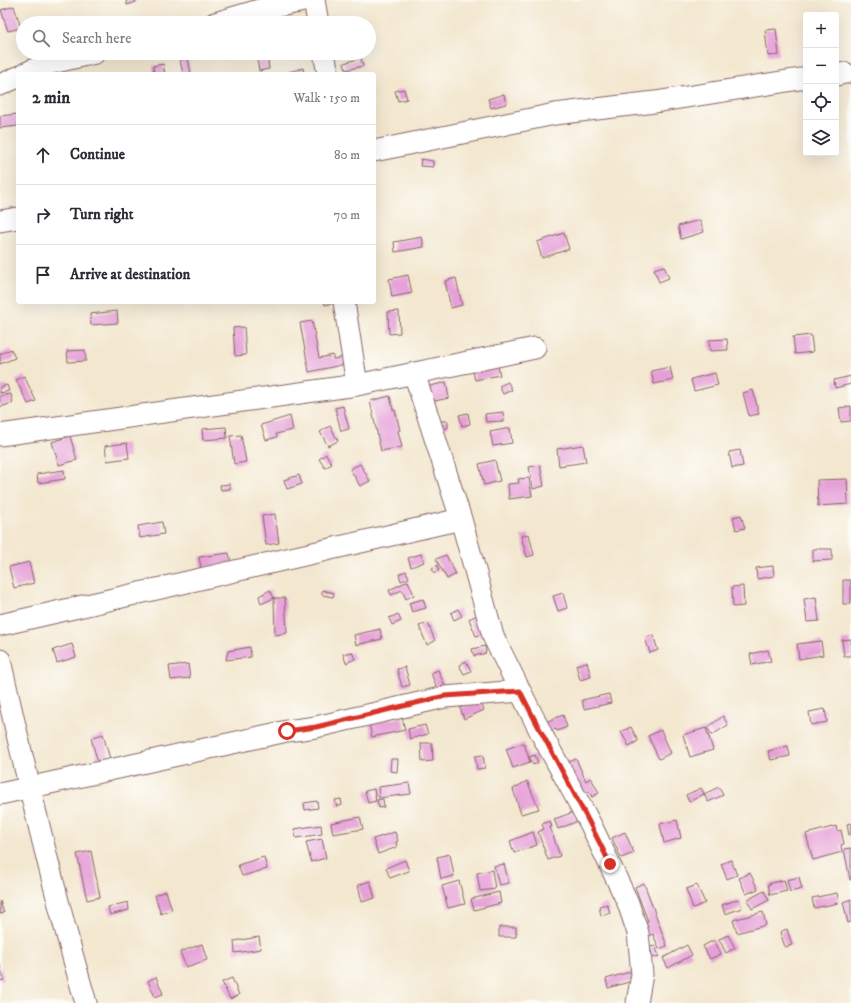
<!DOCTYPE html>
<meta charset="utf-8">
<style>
:root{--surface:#fff;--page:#f2f2f3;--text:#2b2b33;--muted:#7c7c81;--line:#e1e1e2}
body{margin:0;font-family:"IM FELL DW Pica",serif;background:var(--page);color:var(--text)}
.controls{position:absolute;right:12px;top:12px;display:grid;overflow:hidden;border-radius:4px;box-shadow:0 4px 16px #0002}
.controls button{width:36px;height:36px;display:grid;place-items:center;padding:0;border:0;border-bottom:1px solid var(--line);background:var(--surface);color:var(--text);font:20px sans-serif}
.stop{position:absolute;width:12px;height:12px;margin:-9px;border:3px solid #d93025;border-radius:50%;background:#fff}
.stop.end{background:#d93025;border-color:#fff;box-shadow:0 1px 4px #0008}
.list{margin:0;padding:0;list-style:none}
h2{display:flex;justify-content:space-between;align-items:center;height:52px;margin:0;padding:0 16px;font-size:17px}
h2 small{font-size:13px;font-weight:400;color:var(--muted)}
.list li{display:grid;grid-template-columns:26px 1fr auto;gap:12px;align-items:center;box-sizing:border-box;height:60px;padding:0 16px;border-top:1px solid var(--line)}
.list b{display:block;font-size:15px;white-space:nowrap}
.list em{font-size:13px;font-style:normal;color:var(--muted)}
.icon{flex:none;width:22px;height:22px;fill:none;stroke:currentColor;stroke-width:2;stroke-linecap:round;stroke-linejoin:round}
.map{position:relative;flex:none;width:851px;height:1003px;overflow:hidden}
.search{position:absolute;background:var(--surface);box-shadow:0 4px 16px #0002;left:16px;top:16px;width:360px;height:44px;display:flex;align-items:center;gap:10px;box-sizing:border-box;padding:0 14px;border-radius:22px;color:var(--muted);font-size:15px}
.panel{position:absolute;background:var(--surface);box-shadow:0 4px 16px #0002;left:16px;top:72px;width:360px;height:232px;border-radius:4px}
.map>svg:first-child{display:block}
.building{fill:#e6a0d8}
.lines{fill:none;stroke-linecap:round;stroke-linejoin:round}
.street-casing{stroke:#856564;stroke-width:23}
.street{stroke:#fff;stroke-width:21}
.route{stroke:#d93025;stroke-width:5}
</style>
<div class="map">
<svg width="851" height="1003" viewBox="0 0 851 1003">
<rect width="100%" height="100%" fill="#fdfcf7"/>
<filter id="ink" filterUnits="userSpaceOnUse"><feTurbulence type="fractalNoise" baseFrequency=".025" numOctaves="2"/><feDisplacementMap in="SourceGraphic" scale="8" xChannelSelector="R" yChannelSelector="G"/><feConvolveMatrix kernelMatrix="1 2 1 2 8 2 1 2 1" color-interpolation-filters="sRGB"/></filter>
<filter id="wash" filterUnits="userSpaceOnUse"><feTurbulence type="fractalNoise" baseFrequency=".012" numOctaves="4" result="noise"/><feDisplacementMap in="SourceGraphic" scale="16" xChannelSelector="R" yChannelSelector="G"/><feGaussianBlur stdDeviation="0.9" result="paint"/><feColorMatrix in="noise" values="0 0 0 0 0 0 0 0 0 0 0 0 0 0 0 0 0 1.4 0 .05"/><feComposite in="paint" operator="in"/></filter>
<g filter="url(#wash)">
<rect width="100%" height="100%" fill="#f3e7cf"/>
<g id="blocks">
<path class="building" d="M126,0h9l1,2 -9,3z
M14,6l7,22 -13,3 -7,-21z
M776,29l3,26 -11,1 -3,-26z
M256,53h11l2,16 -10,2z
M188,58l3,16h-8l-3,-14z
M361,58l2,8 -17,4 -2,-7z
M163,64l2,10h-11l-1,-8z
M303,68l1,6h-22z
M404,89l3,10 -9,2 -3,-10z
M504,94l2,10 -15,4 -3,-9z
M18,114v12l-18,2v-12z
M421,159l12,2v6l-13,-1z
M700,220l4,12 -23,7 -3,-13z
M564,233l5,16 -27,9 -5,-16z
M422,237l2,10 -29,5 -1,-10z
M664,266l5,12 -10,4 -5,-13z
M408,275l4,18 -20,4 -3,-18z
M456,278l6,27 -11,3 -6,-27z
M324,302h9l1,1 -9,2z
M117,311l1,12 -27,2 -1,-11z
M399,311l1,22 -11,1 -1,-22z
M312,321l7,37 14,-3v4l12,-2 1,7 -37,8 -9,-49z
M244,327l2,28 -11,1 -2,-28z
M811,335l2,17 -18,2 -2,-17z
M727,339l1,11 -18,1 -1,-11z
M11,349l4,9 -15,6v-10z
M85,350l1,11 -18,1 -1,-11z
M497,362l3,13 -25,5 -3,-12z
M670,367l3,13 -19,4 -3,-13z
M715,373l3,12 -24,6 -3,-12z
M24,376l12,25 -8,3 -12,-24z
M851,376v8l-16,4 -1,-8z
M446,382l3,16 -19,4 -3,-15z
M508,382l4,8 -9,4 -4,-8z
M7,385l2,6 -9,2v-6z
M753,390l6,24 -10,2 -6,-23z
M11,394l2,9 -13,4v-11z
M390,396l3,14h2l5,20 -2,1 4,16 -21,4 -11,-50z
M343,406l6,23 -8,2 -6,-23z
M851,406v15l-10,1 -2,-14z
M503,412l1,9 -18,1 -1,-8z
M468,413l2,11 -8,2 -3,-11z
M290,416l3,14 -17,4 1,3 -11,3 -5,-15z
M436,421h12v7l-12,1z
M330,426l8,15 -10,5 -8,-14z
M226,427l1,11 -24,2 -1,-11z
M510,428l2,15 -19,3 -3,-14z
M241,435l5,27 -12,2 -4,-28z
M70,436l7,24 -18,5 -7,-23z
M127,443l2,15 -22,3 -2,-15z
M583,445l3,17 -27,4 -2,-17z
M740,450l3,16 -11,2 -3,-16z
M326,454l6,10 -7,4 -6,-9z
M495,460l5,21 -16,4 -5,-21z
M360,464l10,17 -10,5 -10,-17z
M540,465l4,21 -11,3 -4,-22z
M64,470l1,9 -27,4 -1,-9z
M299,475l3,9 -15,5 -3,-9z
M529,478l3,18 -23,3 -1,-15 11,-1 -1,-4z
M847,479l1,25 -30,2 -1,-26z
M230,484v5l-9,1 -1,-5z
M275,514l4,29 -13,2 -4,-29z
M741,515l4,13 -9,2 -3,-13z
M162,522l2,12 -24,4 -2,-12z
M529,534l5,21 -7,2 -6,-21z
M813,549h19v11l-19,1z
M229,553l2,10 -30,5 -2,-11z
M421,554l3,8 -13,5 -3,-9z
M446,555l10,19 -9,5 -11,-20z
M29,562l5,21 -20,5 -5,-21z
M437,565l2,5 -5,3 -2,-5z
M773,566l1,10 -17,3 -1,-11z
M406,571l3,7 -8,3 -2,-7z
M843,580h8v24h-8z
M408,581l6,14 -8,4 -4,-9 -11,5 -2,-5z
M743,586l1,20 -11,1 -1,-20z
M270,590l4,8h11l2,35 -12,2 -1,-37 -13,6 -2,-8z
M322,590l12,3 -1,4 -11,-2z
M563,593l4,15 -9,3 -5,-15z
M816,597l3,24 -12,1 -3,-23z
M423,599l3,9 -14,4 -3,-9z
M458,609l4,7 -8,4 -3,-7z
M398,614l3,7 -9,4 -3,-7z
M477,615l8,17 -9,4 -7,-17z
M428,623l7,18 -8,4 -8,-19z
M380,629l2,10 -26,6 -2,-10z
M653,635l5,15 -8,3 -5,-15z
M851,639v17h-7l-2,-16z
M821,641l2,14 -24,4 -2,-15z
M72,644l4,13 -19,6 -4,-13z
M485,646l1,7 -12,3 -2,-7z
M250,647l1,10 -25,3 2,-9z
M768,650l3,11 -19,4 -2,-11z
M352,652l3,7 -9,4 -3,-9z
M466,661l5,10 -7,3 -5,-9z
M587,662l4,15 -11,3 -4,-15z
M188,664l2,14 -19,2 -2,-14z
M405,667l5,18 -8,2 -5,-18z
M438,670l7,16 -8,3 -6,-16z
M609,694l2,9 -27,6 -2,-9z
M479,699l5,11 -20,9 -4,-11z
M825,709l2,13 -16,3 -2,-13z
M563,715l4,12 -10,4 -1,-2 -10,3 -3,-9z
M723,716l5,9 -16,10 -5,-7z
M402,717l3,13 -33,7 -3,-13z
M425,725l3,9 -18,5 -2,-10z
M631,727l7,14 -9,5 -8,-14z
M706,728l7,22 -23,7 -7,-22z
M661,730l10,23 -12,6 -11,-23z
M103,734l7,25 -12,4 -7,-25z
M421,743h11l1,18 -11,1z
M524,743l6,19 -17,6 -7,-19z
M788,746l2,10 -19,4 -3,-9z
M483,755l2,13 -8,1 -2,-13z
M535,755l3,8 -5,2 -4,-8z
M391,759h7l-1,13 -7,-1z
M576,759l10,22 5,-3 8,15 -7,4 -3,-6 -8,4 -15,-32z
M527,781l12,28 -18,5 -8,-25z
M409,783l2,11 -32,4 -1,-11z
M719,787l4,8 -15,7 -4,-8z
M701,788l3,6 -15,8 -3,-7z
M374,789l2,12 -8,2 -3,-12z
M341,799l1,6 -5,2 -2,-7z
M383,799l1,8 -5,1 -2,-8z
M317,801l1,7 -13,2 -1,-7z
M574,812l4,9 -20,8 -4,-10z
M360,817l3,12 -30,5 -2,-11z
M677,820l4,18 -17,5 -4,-19z
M550,821l2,6h-2l10,29 -12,4 -10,-28 6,-3 -2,-5z
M851,823v11l-2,1 -2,-11z
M321,825l1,9 -26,4 -2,-9z
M836,826l1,5 4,-1 3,14 -3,1 1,7 -29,8 -7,-26z
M395,832l3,9 -2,1 1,5 -19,7 -5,-15z
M533,832l4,13 -23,8 -4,-12z
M625,832l9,21 -13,5 -9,-20z
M322,839l4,19 -15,4 -5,-20z
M851,848v32h-1l-6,-31z
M91,851l9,46 -13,3 -10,-46z
M450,854l4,22 -13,3 -4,-22z
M264,857l3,12 -25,7 -4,-11z
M405,860l4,11 -19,7 -4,-10z
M731,860l6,15 -10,4 -6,-15z
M504,864l5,19 -10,2 -5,-19z
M492,870l3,19 -15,2 -3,-18z
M750,873l8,16 -12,5 -7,-16z
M799,877l3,12 -12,3 -3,-12z
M784,880l3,11 -17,4 -2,-11z
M370,881l5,17 -13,4 -4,-17z
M459,881l6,23 -17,4 -6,-22z
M644,883l23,63 -8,3 -6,-15 -7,3 -5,-14 7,-2 -13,-34z
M697,885l8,18 -12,5 -7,-19z
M166,891l6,19 -11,4 -6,-19z
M764,891l5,9 -17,9 -5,-9z
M499,892l2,11 -27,7 -3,-11z
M837,893l2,10 -25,5 -2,-10z
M739,899l3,9 -17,6 -3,-9z
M851,899v23l-3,1 -5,-21z
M0,901l4,12 -4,1z
M128,902l1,8 -19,5 -2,-8z
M607,904l3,9 -9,3 -2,-10z
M763,912l3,13 -29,8 -4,-13z
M499,927h17v10h-17z
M787,929l5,16 -7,2 -5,-15z
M728,935l7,13 -9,5 -7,-14z
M259,937l2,12 -26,4 -1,-12z
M714,940l7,14 -11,5 -7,-13z
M202,944l5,16 -21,7 -6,-15z
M687,945l5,10 -24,13 -5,-10z
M655,946l4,10 -6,2 -3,-11z
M0,965l4,15 -4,1z
M633,971l3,9 -28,8 -2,-9z
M156,977l7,17 -8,3 -7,-16z
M232,978l7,17 -9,4 -8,-17z"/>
</g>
</g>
<g filter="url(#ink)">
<use href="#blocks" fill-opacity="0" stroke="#856564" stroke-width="1"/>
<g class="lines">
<g class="street-casing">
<path id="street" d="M314,0l4,23
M215,23l44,-13 50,-10
M324,53l4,21
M24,74l19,-9 52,-12
M836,75l9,-2
M0,85l18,-8
M374,151l181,-37 100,-12 151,-24
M0,221l18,-3
M344,302l13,83
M414,373l47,146 32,117 49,99 49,90 37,78 10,30 4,41 -5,29
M0,435l357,-50 178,-37
M0,625l461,-106
M0,660c26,115 53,230 86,343
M0,794l287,-63 29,-4 129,-30 75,-6"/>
</g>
<use href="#street" class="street"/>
</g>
</g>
<g class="lines" filter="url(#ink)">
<path class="route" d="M287,731l29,-4 129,-31 75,-5c29,58 62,114 90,173"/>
</g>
</svg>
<div class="controls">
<button>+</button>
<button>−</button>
<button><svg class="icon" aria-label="locate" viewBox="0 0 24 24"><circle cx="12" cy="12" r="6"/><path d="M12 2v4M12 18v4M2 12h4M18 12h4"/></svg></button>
<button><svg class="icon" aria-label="layers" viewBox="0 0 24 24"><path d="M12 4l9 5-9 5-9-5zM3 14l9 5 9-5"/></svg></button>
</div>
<div class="stop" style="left:287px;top:731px"></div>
<div class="stop end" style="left:610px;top:864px"></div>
<div class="search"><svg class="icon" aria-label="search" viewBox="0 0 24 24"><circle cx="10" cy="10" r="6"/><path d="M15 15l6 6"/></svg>Search here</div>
<section class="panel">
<h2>2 min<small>Walk · 150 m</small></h2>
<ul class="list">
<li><svg class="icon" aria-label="ahead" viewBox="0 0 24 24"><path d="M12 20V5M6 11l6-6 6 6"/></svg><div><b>Continue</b></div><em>80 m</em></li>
<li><svg class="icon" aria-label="right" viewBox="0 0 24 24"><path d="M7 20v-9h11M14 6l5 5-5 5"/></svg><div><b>Turn right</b></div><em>70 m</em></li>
<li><svg class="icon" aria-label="arrive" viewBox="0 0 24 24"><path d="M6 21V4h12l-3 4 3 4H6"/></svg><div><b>Arrive at destination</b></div></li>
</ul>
</section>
</div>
